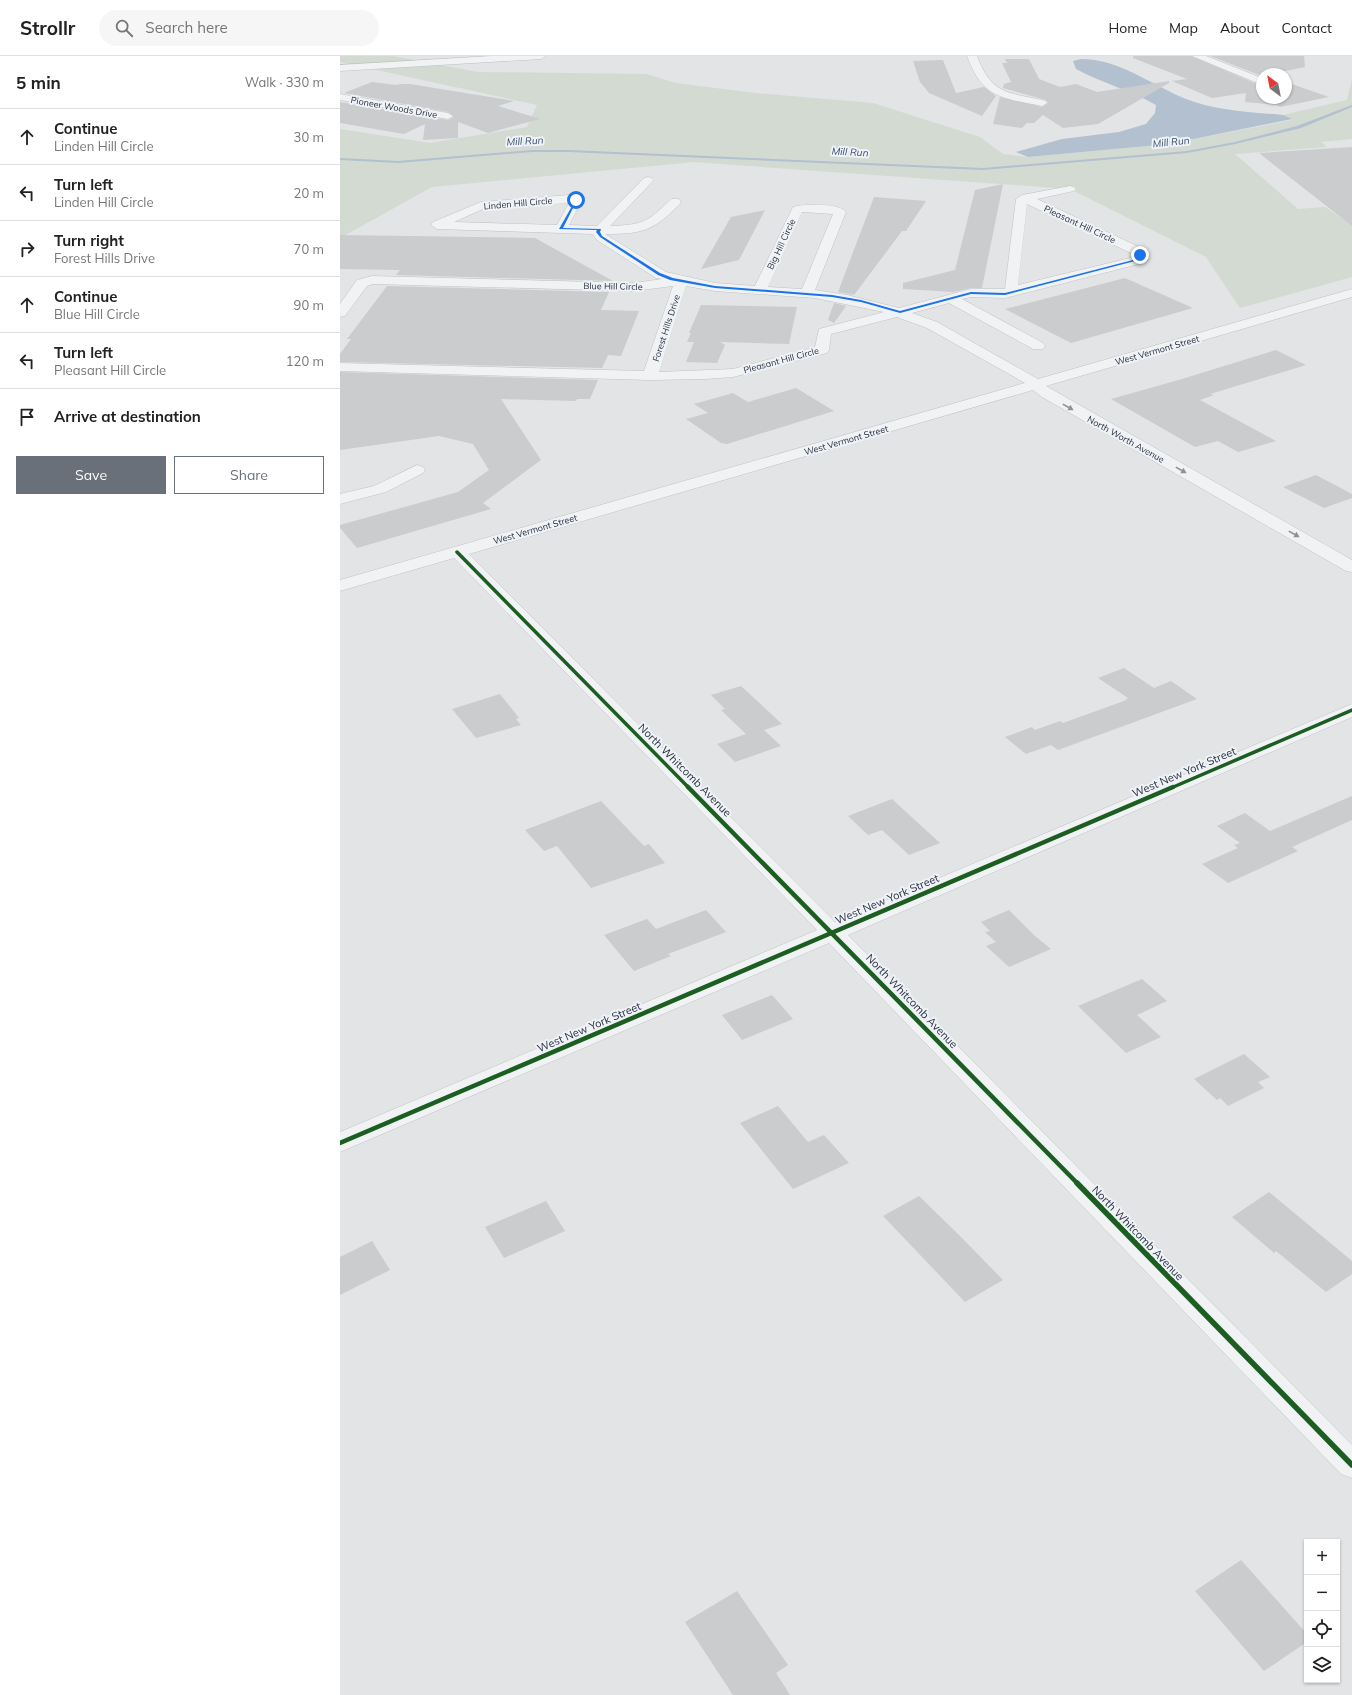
<!DOCTYPE html>
<meta charset="utf-8">
<style>
:root{--surface:#fff;--page:#f6f6f6;--text:#222;--muted:#767676;--line:#e0e0e0;--accent:#6a7079}
body{margin:0;font-family:Mulish,sans-serif;background:var(--page);color:var(--text)}
.controls{position:absolute;right:12px;bottom:12px;display:grid;overflow:hidden;border-radius:0px;box-shadow:0 1px 3px #0004}
.controls button{width:36px;height:36px;display:grid;place-items:center;padding:0;border:0;border-bottom:1px solid var(--line);background:var(--surface);color:var(--text);font:20px sans-serif}
.compass{position:absolute;left:916px;top:12px;width:36px;height:36px;border-radius:50%;background:var(--surface);box-shadow:0 1px 3px #0004;rotate:328deg}
.stop{position:absolute;width:12px;height:12px;margin:-9px;border:3px solid #1a73e8;border-radius:50%;background:#fff}
.stop.end{background:#1a73e8;border-color:#fff;box-shadow:0 1px 4px #0008}
.list{margin:0;padding:0;list-style:none}
h2{display:flex;justify-content:space-between;align-items:center;height:52px;margin:0;padding:0 16px;font-size:17px}
h2 small{font-size:13px;font-weight:400;color:var(--muted)}
.list li{display:grid;grid-template-columns:26px 1fr auto;gap:12px;align-items:center;box-sizing:border-box;height:56px;padding:0 16px;border-top:1px solid var(--line)}
.list b{display:block;font-size:15px;white-space:nowrap}
.list p{margin:0;font-size:13px;white-space:nowrap;color:var(--muted)}
.list em{font-size:13px;font-style:normal;color:var(--muted)}
.actions{display:flex;gap:8px;padding:12px 16px}
.actions a{flex:1;padding:9px 0;border:1px solid var(--accent);border-radius:0px;text-align:center;font-size:14px;color:var(--accent)}
.actions .main{background:var(--accent);color:#fff}
.icon{flex:none;width:22px;height:22px;fill:none;stroke:currentColor;stroke-width:2;stroke-linecap:round;stroke-linejoin:round}
.map{position:relative;flex:none;width:1012px;height:1639px;overflow:hidden}
header{display:flex;align-items:center;gap:24px;box-sizing:border-box;height:56px;padding:0 20px;background:var(--surface);border-bottom:1px solid var(--line)}
header strong{font-size:19px}
nav{display:flex;gap:22px;margin-inline-start:auto;font-size:14px}
.search{width:280px;height:36px;background:var(--page);display:flex;align-items:center;gap:10px;box-sizing:border-box;padding:0 14px;border-radius:22px;color:var(--muted);font-size:15px}
main{display:flex}
aside{flex:1;background:var(--surface)}
.map>svg:first-child{display:block}
.green{fill:#d2dad2}
.water{fill:#b2c0d0}
.lines{fill:none;stroke-linecap:round;stroke-linejoin:round}
.stream{fill:#b2c0d0;fill-rule:evenodd}
.building{fill:#caccce}
.minor-casing{stroke:#c0c2c4;stroke-width:1}
.minor{fill:#f1f2f3;fill-rule:evenodd}
.cycleway-far2-casing{stroke:#eff2f6;stroke-width:5.5}
.cycleway-far1-casing{stroke:#eff2f6;stroke-width:7}
.cycleway-casing{stroke:#eff2f6;stroke-width:8}
.cycleway-far2{stroke:#1b5e20;stroke-width:3.5}
.cycleway-far1{stroke:#1b5e20;stroke-width:4.5}
.cycleway{stroke:#1b5e20;stroke-width:5.5}
.oneway{fill:#8d9299}
.route{fill:#1a73e8}
.labels{text-anchor:middle;dominant-baseline:central;stroke-width:4;stroke-linejoin:round;paint-order:stroke}
.far-street-label{font-size:9px;fill:#29313f;stroke:#eff2f6}
.far-water-label{font-size:10px;font-style:italic;fill:#354e71;stroke:#eff2f6}
.street-label{font-size:11px;fill:#29313f;stroke:#eff2f6}
</style>
<header>
<strong>Strollr</strong>
<div class="search"><svg class="icon" aria-label="search" viewBox="0 0 24 24"><circle cx="10" cy="10" r="6"/><path d="M15 15l6 6"/></svg>Search here</div>
<nav><a>Home</a><a>Map</a><a>About</a><a>Contact</a></nav>
</header>
<main>
<aside>
<h2>5 min<small>Walk · 330 m</small></h2>
<ul class="list">
<li><svg class="icon" aria-label="ahead" viewBox="0 0 24 24"><path d="M12 20V5M6 11l6-6 6 6"/></svg><div><b>Continue</b><p>Linden Hill Circle</p></div><em>30 m</em></li>
<li><svg class="icon" aria-label="left" viewBox="0 0 24 24"><path d="M17 20v-9H6M10 6l-5 5 5 5"/></svg><div><b>Turn left</b><p>Linden Hill Circle</p></div><em>20 m</em></li>
<li><svg class="icon" aria-label="right" viewBox="0 0 24 24"><path d="M7 20v-9h11M14 6l5 5-5 5"/></svg><div><b>Turn right</b><p>Forest Hills Drive</p></div><em>70 m</em></li>
<li><svg class="icon" aria-label="ahead" viewBox="0 0 24 24"><path d="M12 20V5M6 11l6-6 6 6"/></svg><div><b>Continue</b><p>Blue Hill Circle</p></div><em>90 m</em></li>
<li><svg class="icon" aria-label="left" viewBox="0 0 24 24"><path d="M17 20v-9H6M10 6l-5 5 5 5"/></svg><div><b>Turn left</b><p>Pleasant Hill Circle</p></div><em>120 m</em></li>
<li><svg class="icon" aria-label="arrive" viewBox="0 0 24 24"><path d="M6 21V4h12l-3 4 3 4H6"/></svg><div><b>Arrive at destination</b></div></li>
</ul>
<div class="actions"><a class="main">Save</a><a>Share</a></div>
</aside>
<div class="map">
<svg width="1012" height="1639" viewBox="0 0 1012 1639">
<rect width="100%" height="100%" fill="#e2e4e6"/>
<path class="green" d="M0,0h53l85,16 168,2 30,9 79,10 118,10 107,34 23,17 25,3 141,-13 123,-24 -9,-5 64,-15 5,-21v60l-31,3 6,5 -92,7 63,55 27,-2 27,18v52l-112,31 -34,-51 -136,-68 -376,-27 -262,25 -92,51v-109l90,14 97,-16 10,-22 -197,-43z"/>
<path class="water" d="M741,3c39,0 70,26 105,40 30,12 65,13 97,16l9,4 -123,25 -141,13 -12,-5 46,-13 57,-7 27,-8 9,-11 1,-8c-26,-15 -54,-22 -80,-36l-3,-8z"/>
<g class="lines">
<path class="stream" d="M1012,49v2l-51,21 -66,16 -48,9 -204,17 -414,-18h-37l-134,11 -58,-3v-2l58,3 134,-11h37l414,18 204,-17 48,-9 62,-16z"/>
</g>
<path class="building" d="M793,0h58l63,27 8,1v14h24v-16l43,15 -49,10 -3,-2 -32,-3 1,-9 -34,5 -40,-17 15,-2 -54,-21z
M870,0h94l1,11 -34,7h-9v2z
M665,3h24l10,20 21,8 16,-3 21,8 72,-11v2l-71,41 -35,4 -20,-13 -9,8h-7l-5,5 -29,-4 7,-27 42,10 6,-4 -2,-3 -43,-12 1,-4 7,-2 -9,-19h5z
M603,4l13,33 28,-6 12,9 -14,20 -53,-23 -9,-11 -7,-21z
M32,26l24,3 5,-1h9l104,17 -16,5 42,13 -52,14 -30,-11v16l-35,2 2,-16 -21,10 -64,-11v-21l108,18 6,-3 -6,-5 -104,-19z
M1012,91v79l-93,-73z
M663,128l-21,104h-11l-17,4 -51,-3v-6l52,-13 20,-80z
M534,141l52,4 -20,30h-4l-48,64 -16,-3z
M425,154l-26,50 -38,9 30,-52z
M0,179l195,3 78,43 -217,-6 4,-5 -60,-1z
M785,222l68,30 -122,35 -66,-34z
M47,230l222,6 -8,18 38,1 -18,45 -13,-1 -6,13 -262,-6v-8l11,-15h-4z
M494,247l12,3 -12,17 -6,-3z
M361,249l96,2 -8,37 -69,-2 5,3 -8,18 -31,-1 8,-20h-7l4,-9h-2z
M936,294l30,15 -96,29 4,1 -14,5 76,41 -38,11 -20,-11 -23,6 -84,-48 71,-20z
M0,316l258,8 -8,19h-13l-1,2 -75,-2 40,61 -58,43 8,6 -134,39 -17,-20v-3l118,-33 31,-22 -16,-26 -34,-8 -99,14z
M456,332l38,23 -107,33 -6,-1 -35,-24 22,-6 -14,-9 39,-11 15,9z
M976,419l36,19v4l-28,10 -41,-21z
M784,612l30,20 17,-7 26,18 -139,51 -7,-5 -25,9 -21,-17 27,-10 3,3 25,-9 3,2 61,-22 4,-3 -30,-20z
M401,630l41,38 -18,6 17,16 -46,16 -18,-18 29,-10 -25,-24 4,-1 -14,-14z
M160,638l19,24 -3,1 5,6 -45,13 -24,-29z
M1012,740v24l-60,27 6,4 -70,32 -26,-19 36,-16 -4,-3 6,-2 -23,-17 28,-13 25,18z
M552,743l48,44 -31,12 -27,-25 -14,5 -20,-19z
M261,745l43,45 5,-2 16,19 -74,25 -34,-42 -13,5 -19,-21z
M366,854l20,22 -58,22 3,2 -37,15 -30,-36 43,-16 9,10z
M669,854l26,26 16,13 -42,18 -23,-21 10,-4 -11,-10 5,-1 -9,-9z
M802,923l25,22 -30,14 24,22 -35,16 -48,-47z
M432,939l21,24 -51,21 -20,-25z
M904,998l26,23 -12,5 6,6 -36,18 -8,-8 -3,2 -23,-21z
M438,1050l30,36 16,-7 25,28 -56,26 -53,-66z
M929,1136l83,69v13l-26,18 -50,-41 -2,2 -42,-36z
M579,1140l42,41 42,43 -38,22 -82,-86z
M206,1145l19,30 -61,27 -19,-31z
M32,1185l18,29 -50,25v-38z
M901,1504l66,74v8l-43,29 -69,-80z
M397,1535l51,74 -12,8 14,22h-57l-48,-73z"/>
<g class="lines">
<g class="minor-casing">
<path id="minor" d="M152,0h54l-5,3 -201,12v-6z
M627,0h10c15,40 32,36 69,45l1,2 -5,3c-40,-8 -60,-8 -75,-50z
M852,0h14l56,22v4h-7z
M0,38l108,19 5,3 -5,3 -108,-19z
M308,121l4,1 2,2 -2,2 -42,44c33,-1 38,-4 61,-27h8l2,3 -2,3c-26,26 -37,29 -74,29l61,38 49,11 40,3 38,-79c10,-3 47,-4 53,5l-31,78 32,5 52,13 72,-19h34l11,-90 6,-4 48,-9 4,1 2,2 -2,2 -37,8 102,48 7,7 -1,5 -6,5 -134,34 -34,-1 -9,2 81,44 2,3 -2,3h-10l-84,-46 -37,10 25,9 101,57 314,-90v8l-306,89 306,174v12l-6,-1 -304,-174 -9,-7 -564,164 366,368 517,-218v13l-504,218 504,510v33l-11,-4 -512,-531 -489,209v-20l477,-202 -363,-372 -114,33v-11l685,-197 -98,-55 -30,-11 -66,17 -2,16 -2,3 -94,24 -28,2 -55,1 -310,-9v-8l304,8 29,-85 -39,5 -261,-7 -6,2 -22,30 -5,1v-13l17,-24 15,-4 262,7 28,-4 -6,-1 -59,-38 -4,-6 -156,-5 -6,-4 2,-3 48,-20 88,-7 11,2 2,3 -13,25 28,1 47,-48zM229,147l-12,22 -103,-3 29,-13zM687,148l104,49 3,2 -4,3 -112,27zM462,156l31,2 -31,75 -34,-2zM346,230l29,5 100,7 69,14 -65,17 -4,18 -82,22 -74,3z
M77,409l6,2 2,3 -2,3 -37,19 -46,12v-10l34,-8z"/>
</g>
<use href="#minor" class="minor"/>
<g class="cycleway-far2-casing">
<path id="cycleway-far2" d="M117,496l232,236
M831,732l181,-78"/>
</g>
<g class="cycleway-far1-casing">
<path id="cycleway-far1" d="M348,731l390,397
M0,1087l833,-356"/>
</g>
<g class="cycleway-casing">
<path id="cycleway" d="M737,1127l275,282"/>
</g>
<use href="#cycleway-far2" class="cycleway-far2"/>
<use href="#cycleway-far1" class="cycleway-far1"/>
<use href="#cycleway" class="cycleway"/>
</g>
<defs><path id="oneway-solid" d="M-6-.8H1V-3.2L6.5 0L1 3.2V.8H-6Z"/></defs>
<g class="oneway">
<use href="#oneway-solid" transform="translate(728 351) rotate(29)"/>
<use href="#oneway-solid" transform="translate(841 414) rotate(29)"/>
<use href="#oneway-solid" transform="translate(954 478) rotate(29)"/>
</g>
<path class="route" d="M236,143l1,1 -14,28 38,1 -1,3 2,4 58,37 13,5 42,8 117,9 29,5 39,11 71,-19 34,1 128,-33 5,-3 1,-3h3v4l-7,3 -130,34 -34,-1 -71,19 -39,-11 -29,-5 -117,-9 -45,-8 -12,-5 -58,-38 -4,-5 1,-2 -38,-1z"/>
<g class="labels">
<g class="far-street-label">
<text transform="translate(54 51) rotate(10)">Pioneer Woods Drive</text>
<text transform="translate(178 147) rotate(-5)">Linden Hill Circle</text>
<text transform="translate(740 168) rotate(25)">Pleasant Hill Circle</text>
<text transform="translate(441 188) rotate(-65)">Big Hill Circle</text>
<text transform="translate(273 230) rotate(1)">Blue Hill Circle</text>
<text transform="translate(326 272) rotate(-72)">Forest Hills Drive</text>
<text transform="translate(817 294) rotate(-16)">West Vermont Street</text>
<text transform="translate(441 304) rotate(-15)">Pleasant Hill Circle</text>
<text transform="translate(786 383) rotate(29)">North Worth Avenue</text>
<text transform="translate(506 384) rotate(-16)">West Vermont Street</text>
<text transform="translate(195 473) rotate(-16)">West Vermont Street</text>
</g>
<g class="far-water-label">
<text transform="translate(185 85) rotate(-3)">Mill Run</text>
<text transform="translate(831 86) rotate(-6)">Mill Run</text>
<text transform="translate(510 96) rotate(3)">Mill Run</text>
</g>
<g class="street-label">
<text transform="translate(345 714) rotate(45)">North Whitcomb Avenue</text>
<text transform="translate(844 716) rotate(-23)">West New York Street</text>
<text transform="translate(547 843) rotate(-23)">West New York Street</text>
<text transform="translate(572 945) rotate(46)">North Whitcomb Avenue</text>
<text transform="translate(249 971) rotate(-23)">West New York Street</text>
<text transform="translate(798 1177) rotate(46)">North Whitcomb Avenue</text>
</g>
</g>
</svg>
<div class="controls">
<button>+</button>
<button>−</button>
<button><svg class="icon" aria-label="locate" viewBox="0 0 24 24"><circle cx="12" cy="12" r="6"/><path d="M12 2v4M12 18v4M2 12h4M18 12h4"/></svg></button>
<button><svg class="icon" aria-label="layers" viewBox="0 0 24 24"><path d="M12 4l9 5-9 5-9-5zM3 14l9 5 9-5"/></svg></button>
</div>
<svg class="compass" viewBox="-18 -18 36 36"><path d="M0-13l5 13h-10z" fill="#e53935"/><path d="M0 13l5-13h-10z" fill="#767676"/></svg>
<div class="stop" style="left:236px;top:144px"></div>
<div class="stop end" style="left:800px;top:199px"></div>
</div>
</main>
